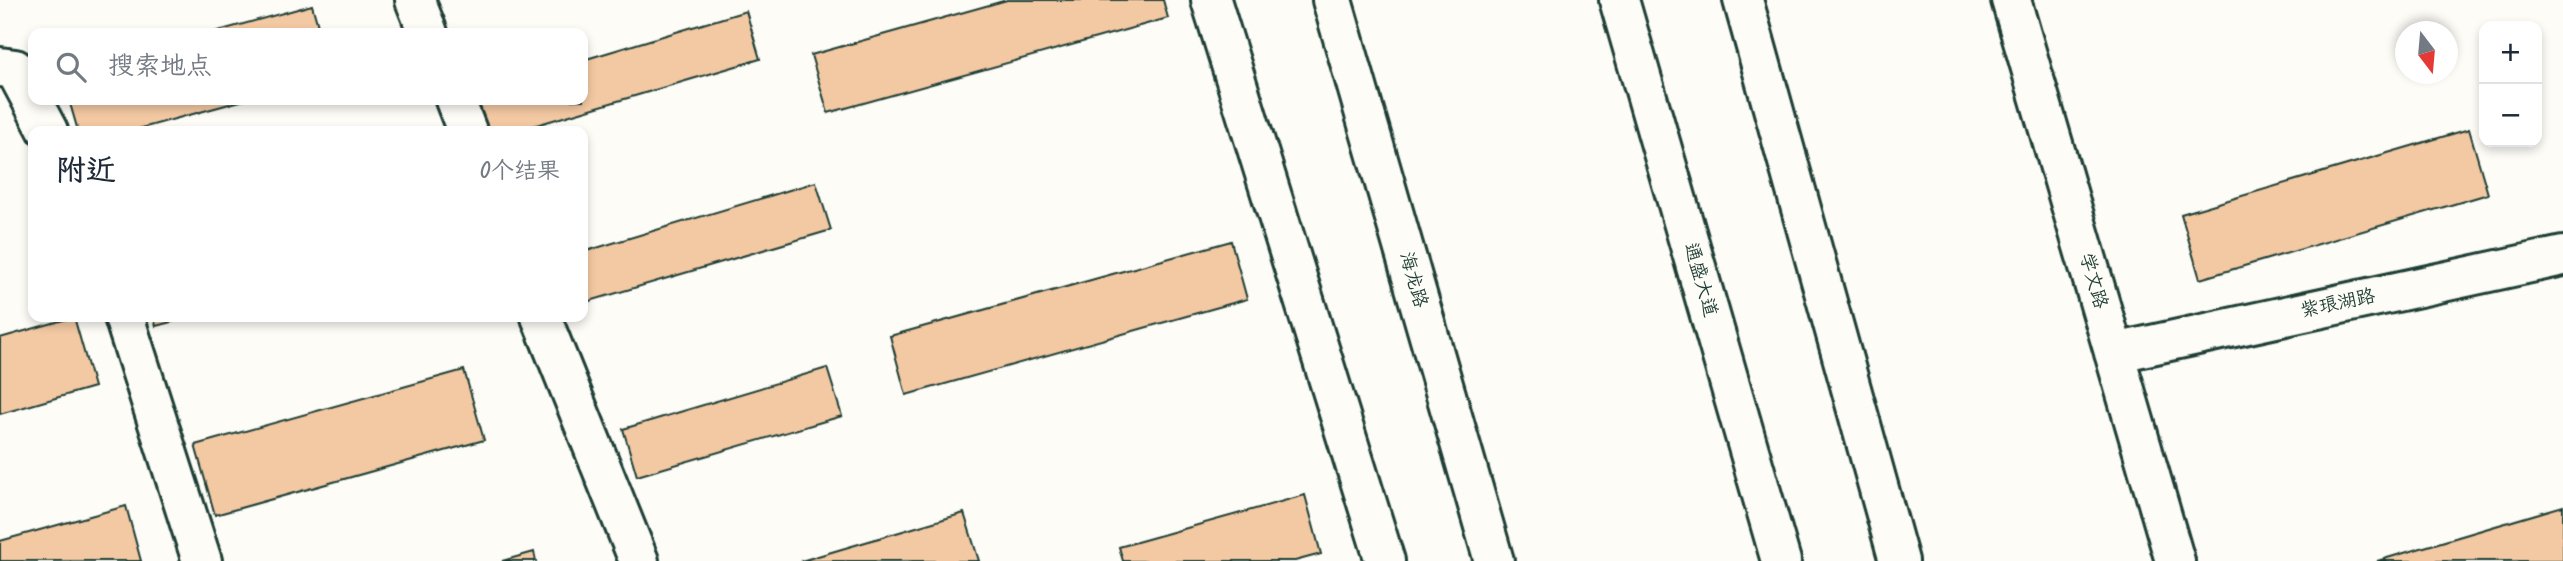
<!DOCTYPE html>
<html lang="zh">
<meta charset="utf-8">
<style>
:root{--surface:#fff;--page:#f2f2f3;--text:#1f2937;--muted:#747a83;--line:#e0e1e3}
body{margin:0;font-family:Kalam,"LXGW WenKai TC",sans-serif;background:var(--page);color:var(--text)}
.controls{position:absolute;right:21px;top:21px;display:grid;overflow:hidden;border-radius:14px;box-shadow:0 4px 10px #0003}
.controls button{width:63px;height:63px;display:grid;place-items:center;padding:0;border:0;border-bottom:2px solid var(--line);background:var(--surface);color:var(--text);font:35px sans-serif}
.compass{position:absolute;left:2395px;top:21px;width:63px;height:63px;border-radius:50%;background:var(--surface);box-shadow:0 4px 10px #0003;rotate:164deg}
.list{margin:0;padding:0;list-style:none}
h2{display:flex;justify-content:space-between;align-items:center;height:91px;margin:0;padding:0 28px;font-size:30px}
h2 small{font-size:23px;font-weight:400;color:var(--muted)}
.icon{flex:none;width:38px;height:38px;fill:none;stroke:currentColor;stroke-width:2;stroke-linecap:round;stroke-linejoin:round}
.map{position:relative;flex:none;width:2563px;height:561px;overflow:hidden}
.search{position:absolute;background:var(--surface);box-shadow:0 4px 10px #0003;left:28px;top:28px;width:560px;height:77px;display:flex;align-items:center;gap:18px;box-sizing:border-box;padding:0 24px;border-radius:14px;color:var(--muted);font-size:26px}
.panel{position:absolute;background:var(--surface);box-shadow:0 4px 10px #0003;left:28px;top:126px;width:560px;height:196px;border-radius:14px}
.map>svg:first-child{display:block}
.building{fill:#f3c9a3;stroke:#1f3d34;stroke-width:2}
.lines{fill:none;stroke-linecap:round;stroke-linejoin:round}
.minor-casing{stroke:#1f3d34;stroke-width:44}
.major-casing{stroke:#1f3d34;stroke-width:44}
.minor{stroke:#fdfcf7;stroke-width:38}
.major{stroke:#fdfcf7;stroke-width:38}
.labels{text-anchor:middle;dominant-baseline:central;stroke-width:7;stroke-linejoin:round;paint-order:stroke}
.street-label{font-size:19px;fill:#1f3d34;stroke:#fdfcf7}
</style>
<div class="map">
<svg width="2563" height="561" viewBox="0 0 2563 561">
<rect width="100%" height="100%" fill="#fdfcf7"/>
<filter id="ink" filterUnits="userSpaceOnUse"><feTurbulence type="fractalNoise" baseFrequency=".0143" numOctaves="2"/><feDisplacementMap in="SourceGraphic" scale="14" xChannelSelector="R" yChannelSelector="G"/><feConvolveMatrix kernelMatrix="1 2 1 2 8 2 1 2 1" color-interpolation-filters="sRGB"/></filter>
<g filter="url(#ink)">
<path class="building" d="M1007,0h156l5,18 -340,95 -17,-58z
M312,5l8,28h-109z
M746,11l14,48 -244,72h-43l-9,-31h119v-40z
M69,100h175l-113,31h-53z
M2469,129l19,65 -288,85 -19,-65z
M816,182l15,48 -248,73v-51z
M1231,241l16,58 -341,96 -16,-59z
M74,317l20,70 -94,27v-76z
M154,317h36l-34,9z
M827,368l15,48 -205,60 -14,-47z
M464,370l20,70 -269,75 -20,-70z
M1305,495l16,59 -26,7h-172l-4,-14z
M126,506l15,55h-141v-20z
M2563,506v55h-186z
M964,513l15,48h-178z
M534,552l2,9h-34z"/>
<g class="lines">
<g class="minor-casing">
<path id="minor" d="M415,0l13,33
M1211,0l174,561
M1332,0l162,561
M2011,0l164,561
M0,67l15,2 33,62
M455,100l12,31
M124,317l78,244
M541,317l98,244
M2114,353l449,-97"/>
</g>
<g class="major-casing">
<path id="major" d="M1619,0l162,561
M1743,0l156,561"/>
</g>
<use href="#minor" class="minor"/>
<use href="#major" class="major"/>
</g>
</g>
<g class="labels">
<g class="street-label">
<text transform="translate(1413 280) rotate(74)">海龙路</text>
<text transform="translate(1700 280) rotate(74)">通盛大道</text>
<text transform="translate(2093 281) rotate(74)">学文路</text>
<text transform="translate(2338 304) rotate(-12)">紫琅湖路</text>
</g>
</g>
</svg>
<div class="controls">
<button>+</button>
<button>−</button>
</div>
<svg class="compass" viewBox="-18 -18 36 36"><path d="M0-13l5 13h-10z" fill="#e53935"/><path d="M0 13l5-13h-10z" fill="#747a83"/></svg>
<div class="search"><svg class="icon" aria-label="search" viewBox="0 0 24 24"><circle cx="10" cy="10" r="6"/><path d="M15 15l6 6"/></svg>搜索地点</div>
<section class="panel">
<h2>附近<small>0个结果</small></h2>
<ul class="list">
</ul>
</section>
</div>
